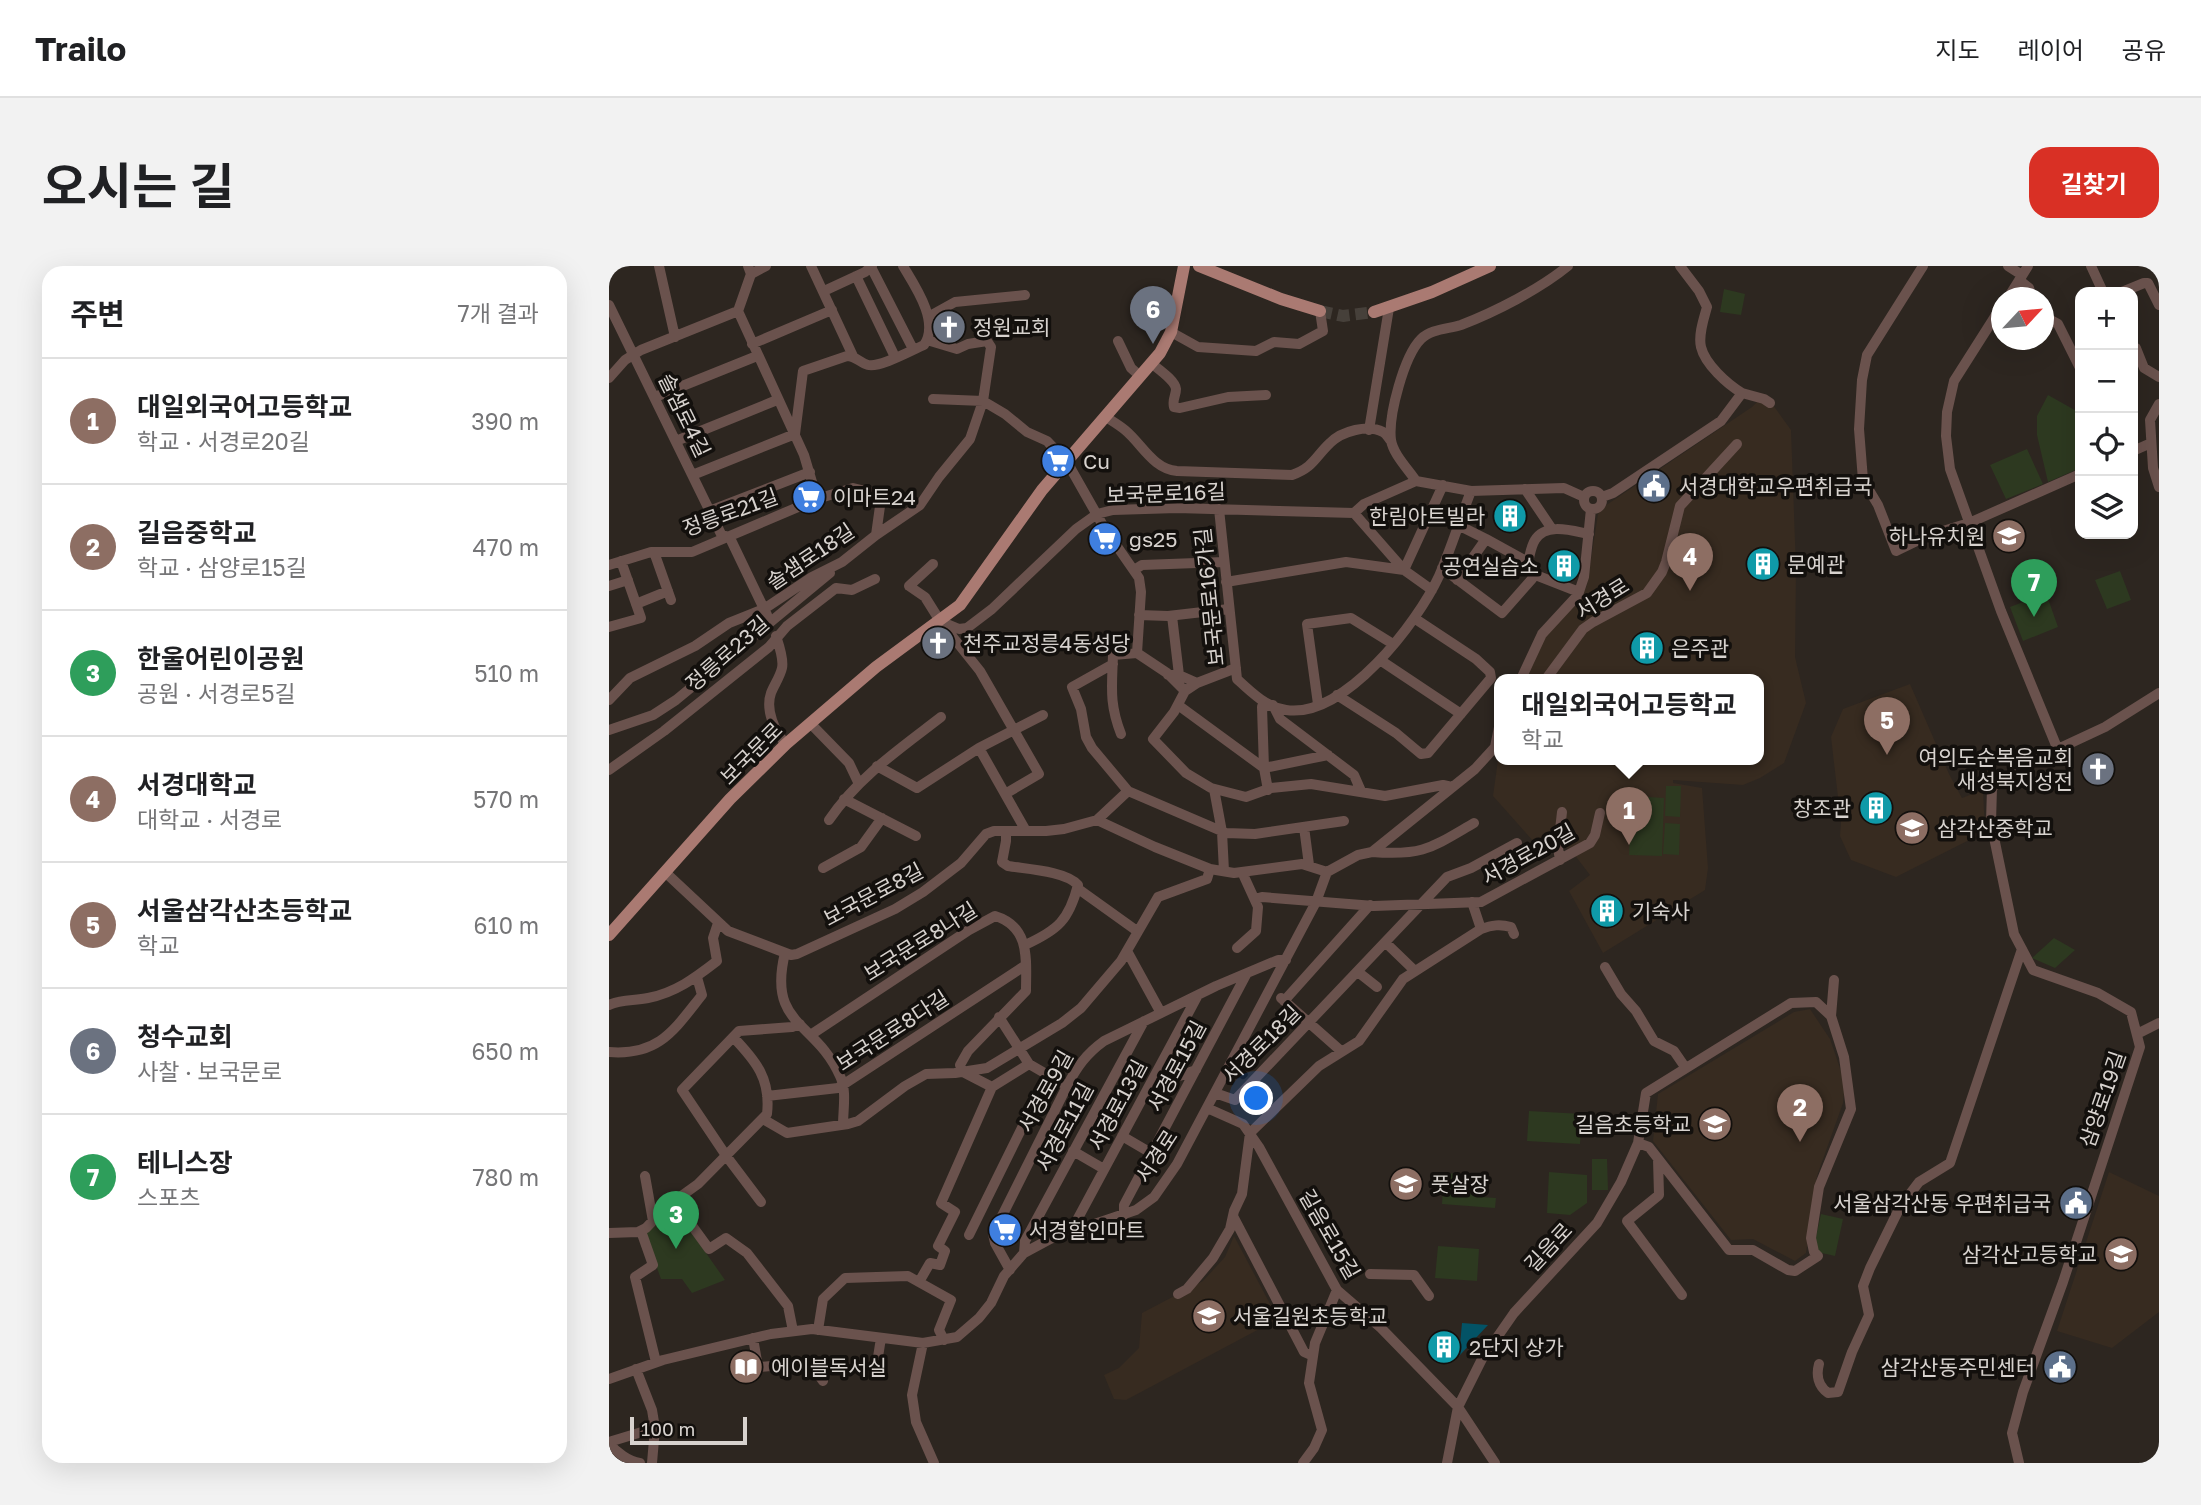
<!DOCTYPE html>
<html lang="ko">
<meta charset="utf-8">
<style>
:root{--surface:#fff;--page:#f2f2f2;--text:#202124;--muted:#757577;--line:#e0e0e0;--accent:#d93025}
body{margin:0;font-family:"Golos Text","Noto Sans KR",sans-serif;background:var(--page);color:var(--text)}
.controls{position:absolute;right:21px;top:21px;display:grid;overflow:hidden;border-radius:14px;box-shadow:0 7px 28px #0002}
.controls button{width:63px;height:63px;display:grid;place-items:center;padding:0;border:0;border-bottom:2px solid var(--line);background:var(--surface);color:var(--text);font:35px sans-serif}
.compass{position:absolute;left:1382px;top:21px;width:63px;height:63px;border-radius:50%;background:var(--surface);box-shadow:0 7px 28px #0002;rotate:64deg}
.scale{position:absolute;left:21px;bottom:18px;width:117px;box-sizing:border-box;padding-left:7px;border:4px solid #d7d2ce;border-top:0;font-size:19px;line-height:24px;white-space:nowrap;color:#d7d2ce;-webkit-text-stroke:5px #13100d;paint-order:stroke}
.you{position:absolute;left:648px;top:833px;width:24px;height:24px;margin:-18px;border:5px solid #fff;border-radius:50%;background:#1a73e8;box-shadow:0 0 0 10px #1a73e833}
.badge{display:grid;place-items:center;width:46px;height:46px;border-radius:50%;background:var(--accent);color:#fff;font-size:23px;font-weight:700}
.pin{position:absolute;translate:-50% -58px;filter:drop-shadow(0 2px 4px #0008)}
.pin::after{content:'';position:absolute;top:37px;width:24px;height:21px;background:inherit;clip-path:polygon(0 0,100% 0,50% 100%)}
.popup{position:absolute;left:885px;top:408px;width:270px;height:91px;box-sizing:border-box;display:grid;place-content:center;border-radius:14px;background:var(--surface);filter:drop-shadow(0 2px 5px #0005);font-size:23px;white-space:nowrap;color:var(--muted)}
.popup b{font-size:26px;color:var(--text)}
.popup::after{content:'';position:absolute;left:50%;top:100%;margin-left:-14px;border:14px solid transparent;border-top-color:var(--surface)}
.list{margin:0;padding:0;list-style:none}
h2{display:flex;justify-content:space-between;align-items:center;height:91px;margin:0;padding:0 28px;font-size:30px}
h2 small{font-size:23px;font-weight:400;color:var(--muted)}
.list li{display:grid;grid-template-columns:46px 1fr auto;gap:21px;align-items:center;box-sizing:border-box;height:126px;padding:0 28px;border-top:2px solid var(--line)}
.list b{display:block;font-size:26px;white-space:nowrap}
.list p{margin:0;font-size:23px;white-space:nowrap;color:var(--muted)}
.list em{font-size:23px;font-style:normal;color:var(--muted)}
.icon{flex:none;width:38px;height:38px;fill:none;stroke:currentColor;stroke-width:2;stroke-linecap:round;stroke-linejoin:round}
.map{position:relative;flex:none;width:1550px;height:1197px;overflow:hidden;border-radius:21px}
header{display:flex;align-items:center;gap:42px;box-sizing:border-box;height:98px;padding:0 35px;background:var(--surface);border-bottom:2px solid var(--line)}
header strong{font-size:33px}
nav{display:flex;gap:38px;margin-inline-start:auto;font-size:24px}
.intro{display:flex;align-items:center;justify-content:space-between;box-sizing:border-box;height:168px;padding:0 42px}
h1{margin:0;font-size:49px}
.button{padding:18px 32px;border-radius:21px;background:var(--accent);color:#fff;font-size:24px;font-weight:700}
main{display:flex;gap:42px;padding:0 42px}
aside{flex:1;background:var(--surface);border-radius:21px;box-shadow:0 7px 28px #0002}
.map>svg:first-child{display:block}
.built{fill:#372b20}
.green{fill:#2d3920}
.water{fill:#035366}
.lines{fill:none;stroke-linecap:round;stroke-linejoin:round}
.major-tunnel{stroke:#46403a;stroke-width:12;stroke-dasharray:12 6;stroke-linecap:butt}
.minor{stroke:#6a524d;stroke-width:10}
.major{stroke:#aa7a72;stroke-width:12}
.labels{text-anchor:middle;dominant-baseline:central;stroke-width:7;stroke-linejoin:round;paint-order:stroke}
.poi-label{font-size:21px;fill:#d7d2ce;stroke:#13100d;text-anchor:start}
.street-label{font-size:21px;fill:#d7d2ce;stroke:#13100d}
</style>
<header>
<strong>Trailo</strong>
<nav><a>지도</a><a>레이어</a><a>공유</a></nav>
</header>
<div class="intro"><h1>오시는 길</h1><a class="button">길찾기</a></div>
<main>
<aside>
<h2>주변<small>7개 결과</small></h2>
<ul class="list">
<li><span class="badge" style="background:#8d6e63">1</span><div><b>대일외국어고등학교</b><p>학교 · 서경로20길</p></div><em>390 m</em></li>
<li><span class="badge" style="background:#8d6e63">2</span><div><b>길음중학교</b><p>학교 · 삼양로15길</p></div><em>470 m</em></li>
<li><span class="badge" style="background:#2e9e5b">3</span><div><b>한울어린이공원</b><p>공원 · 서경로5길</p></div><em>510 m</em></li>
<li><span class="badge" style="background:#8d6e63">4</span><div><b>서경대학교</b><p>대학교 · 서경로</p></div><em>570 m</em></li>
<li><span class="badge" style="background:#8d6e63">5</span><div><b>서울삼각산초등학교</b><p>학교</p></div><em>610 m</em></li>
<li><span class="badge" style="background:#6b7280">6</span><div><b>청수교회</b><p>사찰 · 보국문로</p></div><em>650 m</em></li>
<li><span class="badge" style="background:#2e9e5b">7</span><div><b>테니스장</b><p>스포츠</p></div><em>780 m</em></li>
</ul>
</aside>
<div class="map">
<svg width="1550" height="1197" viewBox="0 0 1550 1197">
<rect width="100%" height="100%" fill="#2d2620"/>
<path class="built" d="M1156,128l26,36 5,139 -1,88 11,46 -22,60 -24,15 -17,7 -70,-5v3l29,5 6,80 -3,22 -102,63 -34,-62 21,-16 -20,-26 -36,-7 -41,-46 6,-43v6h260v-80h-233l19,-43 36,-38 6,-13 11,-71 4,-6 150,-101z
M1301,418l39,90 13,24 21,-8 2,42 -89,45 -45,-17 -11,-24 1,-13 -10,-86 12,-28z
M1201,743l20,30 15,44 -2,20 -26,73 -11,77 -11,8 -42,-22 -22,1 -78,-99 5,-47 136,-82z
M1500,906l50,24v116l-47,36 -55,-17z
M625,970l44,83 -152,81 -12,-1 -10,-24 15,-7 20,-20 3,-35 61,-32 22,-24z"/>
<path class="green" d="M1115,23l21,5 -4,21 -21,-3z
M1439,129l32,18v55l-32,14 -11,-47v-19z
M1418,183l16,35 -37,15 -16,-34z
M1511,305l11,29 -24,9 -12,-29z
M1437,327l12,34 -35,14 -13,-34z
M1057,520h15l-1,31 -15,-1z
M1023,530l32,2 -2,58 -33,-1z
M1056,557l15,1 -1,31 -16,-1z
M1445,672l21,12 -20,18 -23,-10z
M920,845l53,3 -2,30 -53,-3z
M983,893h15l1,31h-16z
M940,906l38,3v28l-17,12 -23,-2z
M835,907l38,3 -1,21 15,1 -1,10 -53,-4z
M64,940l52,74 -33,13 -10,-14h-21l-17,-47z
M1212,948l22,5 -8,37 -22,-5z
M829,980l41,3 -2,32 -42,-3z"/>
<path class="water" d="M853,1057l26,2 -29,31z"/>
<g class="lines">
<path class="major-tunnel" d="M711,45l23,5 31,-4"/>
<path class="minor" d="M50,0l16,71
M139,0l3,8 -13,37 66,144 13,44
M202,0l42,90
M1314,0l-56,89 -5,25 -3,49 4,51 15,25 18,46 31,-15 42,-13 111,-49
M1399,0l14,9
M1482,0l12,26
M262,1l42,82
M142,8l15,-8
M247,10l39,81
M1410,14l10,8 3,10
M215,25l41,-19 7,-6
M1513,26l22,-9h4l11,22
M1399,32l20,-32
M0,39l112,229 9,4
M1392,41l-47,74 -7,31 -1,24 4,33 51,142 57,139
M1434,50l15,8 22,44
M319,51l27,-15 70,-7
M562,66l27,15 58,4 18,-9 25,2 24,-13 -3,-20
M509,75l13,27 9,8
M143,78l80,-34
M1524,81l3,1 8,20 15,9
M542,97c7,6 24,17 25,26 0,7 -4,10 -2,18l6,1 48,-11 38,-2
M0,112l16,-18 16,-10 97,-39
M1133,127l22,6 6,4
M46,131l102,-41
M324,133l50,2 22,13 22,18 20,9 20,21 38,67 34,49 2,14 -4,61
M1550,138l-9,16 3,48 6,19
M497,151c6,4 13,8 19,13 17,14 28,39 52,41l115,4c22,-8 23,-18 38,-32 12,-12 38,-19 53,-11 4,2 5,6 8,9
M760,164l20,-122
M67,175l101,-41
M1524,185l18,-8
M86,208l100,-40 8,-63 44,-15c9,0 13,7 21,9 12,3 44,-15 56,-20 16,-23 -9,-59 -21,-79
M807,215c-8,-12 -23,-27 -25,-41 -3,-24 13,-84 30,-101 10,-10 27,-10 40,-14 34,-13 79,-36 107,-59
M916,223l27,40
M975 234a9 9 0 1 1 18 0a9 9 0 1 1-18 0Z
M993,231l11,-4 108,-72 21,-28c-15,-9 -37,-29 -41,-46 -3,-12 3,-29 6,-40l-8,-16 -19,-25
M610,243l18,170c14,13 29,28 49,31 58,9 132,-88 153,-134 12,-27 21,-57 32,-85
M103,244l98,-38
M745,247l10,-9 52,-23 55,10 93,-3 20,9
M849,259l28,14
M267,269l44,-30 19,-28 31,-38 13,-38 8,-54 -4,-6 -19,3 -11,5 -30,-9
M121,272l37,77
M45,286l17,48
M919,296c2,-7 3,-16 7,-22 11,-18 38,-9 54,-6
M324,298l-24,22 16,11 15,24 40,50 59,103 -34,20
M0,299l42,-13h41l125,-53 36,-11 17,4 11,7 -5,36 -34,27 -30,15 -48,32 -35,14 -34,23 -65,32 -21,22
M833,302l60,45 30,-34 1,-5 -5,-12 -42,-23 -29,41
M525,304l8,-5 82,-3
M924,308l46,18
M617,316l120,-20 58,8 39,-85
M0,320l19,-6
M27,338l32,-13
M530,349l29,1 61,-7
M563,350l7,59
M331,355l19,8 8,-1 25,-19 84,-80 21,-15 16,-4 64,-2 177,5 50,57 28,20
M0,361l32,-9 -20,-57
M167,370c3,9 8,23 6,32 -2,9 -8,17 -11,25 -6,17 4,39 15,51
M771,394l81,54
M504,398l-41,23 9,22 5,28 6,11 36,43 98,42 29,1 89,-13
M559,409h11l18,8 39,-15
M912,413l21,-45 36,-39 6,-18 7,-68
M937,413l37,-50 10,-7 54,-29 15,-21 4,-10 14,-56 57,-62
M588,417l-12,8 -11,21 -21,27 33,34 25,15 35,9 25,-9 40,-4 74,12 58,-11 9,2
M728,429l59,38 25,21 7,-1 63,-75 -1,-6 -14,-13 -62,-41
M709,438l-11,-80 44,-6 42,26
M569,439l86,63 4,22
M201,457l39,40 10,21
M0,464l44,-15 23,-15 154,-127
M512,468c-12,-31 -9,-47 -8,-79l24,-2 30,20 18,18
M370,482l47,83
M719,489l-64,13 -2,-61 11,-2 7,14 74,56 7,16
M268,500l40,22 62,-40 64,-33
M0,504l55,-39 105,-84 18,-21 49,-38 16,2 23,-11
M605,523l8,43 2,39
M235,533l72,37
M220,554c29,-43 72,-72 112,-103
M488,554l31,-29
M695,561l5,38
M397,565v10l-4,21 6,4c18,3 58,5 70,19 -9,35 -20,45 -53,60
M763,586c51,4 59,-4 102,-29
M951,594l-2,-12 4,-36
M214,602l38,-21 21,-29
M57,607l62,58 63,24 6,-1 98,-45 28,-17 38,-29 25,-29 8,-3h52l18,-2 33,-9 58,27 55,22 24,4 68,-9 25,8
M468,622l60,43
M646,633l7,-2 112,9 107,-4 109,-59 5,-8 5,-22
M872,663c11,-4 19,-5 30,-2l3,7
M777,677l29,28
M628,682l19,-17 2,-24 -16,-35
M518,685l34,62
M176,687c-18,73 31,68 55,123 7,14 3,34 3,49
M996,701l16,27 15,17 18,30 20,10 11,16
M749,706l19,15
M672,732l60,53
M675,735l86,-96
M0,739c12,-6 25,-4 39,-7 27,-5 47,-20 69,-37l-4,-23 5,-15
M390,751l30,47 38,22
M203,768l157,-104 26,-14c36,11 31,45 31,75l-58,60 -8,14 3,7 29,15
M1528,768l22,-11
M0,786c50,4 65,-22 93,-57l-5,-18
M540,821l47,-17
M606,827l20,7 212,-223 24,-9 46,-25
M158,830l71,-8 188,-123
M598,842l36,16 16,23 78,143 44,38 77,79 37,56
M154,853l24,14 61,-9 10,-3 47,-35 21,-12 29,-1 32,-5 75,-45 19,-15 40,-47 37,-64 49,-18 3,-10
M513,870l29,17
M1029,877l11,4 80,103h24l35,20 7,1 23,-15 -4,-4 -3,-14 8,-51 32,-78 -7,-52 -13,-41 3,-36
M464,885l31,18
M1049,893l1,36 -32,26 55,74
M36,910l8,45
M65,935l35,48 17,-11 21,15 41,53 5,25
M152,936l-34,-45 -45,-67 57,-59 53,-4 8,-3
M515,949v-10l123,-232
M624,950l71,136 9,4
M32,965l12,34 -18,12 21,85
M0,967l29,-1 8,-4 20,-21 32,-23 69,-70c4,-35 -11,-53 -34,-77
M461,967l128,-238
M360,969l79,-160
M415,987l1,-12 119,-220
M401,1004l-15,-27 -2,-9 74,-148c10,-19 19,-32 37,-45l112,-55 62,-26h8
M761,1008l44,1 15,21
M310,1016l11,-19 10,2 5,-14 -7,-5 17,-34 -14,-9 51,-116 37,-23
M569,1028l9,-5 26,-31 17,-29 4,-18 8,-17 8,-61 69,-67 40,-25 44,-62 78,-50 -9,-27
M209,1064l5,-31 22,-21 63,-2 43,24 -12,30 5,10
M144,1072l5,29c23,-1 52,-9 65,14
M314,1077l-11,52 4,27 18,41
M269,1091l3,-19
M1210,1098c-3,11 -1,22 9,29l10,-1 14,-40 17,-37 -6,-29 7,-18 30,-61 19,-25 31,-19 72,-214
M27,1103l16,41 3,18 -3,35
M0,1113l54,-19 108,-26 41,-5 111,14 34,-6 22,-19 12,-15 13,-27 20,-23 26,-14 86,-29 18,-13 23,-33 139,-262 11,-30 31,-17 14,-3 103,-83 20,-22 4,-20
M0,1176l46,-14
M0,1177c7,9 20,19 31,20
M694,1197l11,-15 8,-18 -13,-47 6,-40 22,-53
M838,1197l11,-56 24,-48 32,-46 83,-90 24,-41 17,-39 8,-50 145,-90 25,-1 15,14
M1410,1197l-7,-30 11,-41 40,-110 77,-235 -9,-35 -33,-19 -65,-23 -19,-36 -23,-111 1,-36 38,-25 75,-35 54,-34"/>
<path class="major" d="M590,0l82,33 39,12
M765,46l58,-20 58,-26
M0,669l121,-136 56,-55 90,-77 84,-62 82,-115 118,-137 11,-21 13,-66"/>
</g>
<defs>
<g id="church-disc" transform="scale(1.75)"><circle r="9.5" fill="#6b7280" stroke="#13100d"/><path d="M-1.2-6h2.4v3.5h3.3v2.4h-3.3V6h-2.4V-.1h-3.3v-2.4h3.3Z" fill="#fff"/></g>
<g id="supermarket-disc" transform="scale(1.75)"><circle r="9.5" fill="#3f7fe0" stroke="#13100d"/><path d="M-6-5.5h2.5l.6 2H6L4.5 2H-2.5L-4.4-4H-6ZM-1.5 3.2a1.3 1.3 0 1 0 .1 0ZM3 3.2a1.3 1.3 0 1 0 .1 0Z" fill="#fff"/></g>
<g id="civic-disc" transform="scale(1.75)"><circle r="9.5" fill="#5c6f8a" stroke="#13100d"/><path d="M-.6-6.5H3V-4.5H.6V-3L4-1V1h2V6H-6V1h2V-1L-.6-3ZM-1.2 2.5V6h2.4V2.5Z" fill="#fff"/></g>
<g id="building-disc" transform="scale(1.75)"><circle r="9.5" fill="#0f9aa8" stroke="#13100d"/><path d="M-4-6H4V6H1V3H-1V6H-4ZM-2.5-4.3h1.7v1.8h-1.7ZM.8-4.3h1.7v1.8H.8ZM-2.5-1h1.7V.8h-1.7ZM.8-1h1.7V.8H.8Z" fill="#fff"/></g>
<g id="school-disc" transform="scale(1.75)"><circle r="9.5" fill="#8d6e63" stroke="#13100d"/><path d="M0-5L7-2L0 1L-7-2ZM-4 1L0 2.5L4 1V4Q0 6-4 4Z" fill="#fff"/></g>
<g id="library-disc" transform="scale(1.75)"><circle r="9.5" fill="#8d6e63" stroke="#13100d"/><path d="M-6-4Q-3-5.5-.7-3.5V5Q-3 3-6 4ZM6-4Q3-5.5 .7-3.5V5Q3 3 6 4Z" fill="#fff"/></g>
</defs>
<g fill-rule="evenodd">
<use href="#church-disc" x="340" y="61"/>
<use href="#supermarket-disc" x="449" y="195"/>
<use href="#civic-disc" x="1045" y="220"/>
<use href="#supermarket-disc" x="200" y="231"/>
<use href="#building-disc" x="901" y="250"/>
<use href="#school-disc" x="1400" y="270"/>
<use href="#supermarket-disc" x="496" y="273"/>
<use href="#building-disc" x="1154" y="298"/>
<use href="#building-disc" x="955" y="300"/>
<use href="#church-disc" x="329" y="377"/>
<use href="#building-disc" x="1038" y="382"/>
<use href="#church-disc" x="1489" y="503"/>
<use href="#building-disc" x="1267" y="542"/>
<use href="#school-disc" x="1303" y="562"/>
<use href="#building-disc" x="998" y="645"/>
<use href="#school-disc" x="1106" y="858"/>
<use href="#school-disc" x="797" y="918"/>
<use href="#civic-disc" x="1467" y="937"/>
<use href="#supermarket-disc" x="396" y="964"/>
<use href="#school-disc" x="1512" y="988"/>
<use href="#school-disc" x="600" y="1050"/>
<use href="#building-disc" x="835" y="1081"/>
<use href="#library-disc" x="137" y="1101"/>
<use href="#civic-disc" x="1451" y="1101"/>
</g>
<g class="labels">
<g class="poi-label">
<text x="364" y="61">정원교회</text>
<text x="474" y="195">Cu</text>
<text x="1070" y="220">서경대학교우편취급국</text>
<text x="224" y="231">이마트24</text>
<text x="876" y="250" text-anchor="end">한림아트빌라</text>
<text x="1376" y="270" text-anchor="end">하나유치원</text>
<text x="520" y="273">gs25</text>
<text x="1178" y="298">문예관</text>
<text x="930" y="300" text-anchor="end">공연실습소</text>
<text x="354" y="377">천주교정릉4동성당</text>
<text x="1062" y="382">은주관</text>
<text x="1464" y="491" text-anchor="end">여의도순복음교회<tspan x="1464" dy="24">새성북지성전</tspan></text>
<text x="1242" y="542" text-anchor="end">창조관</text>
<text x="1328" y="562">삼각산중학교</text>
<text x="1023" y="645">기숙사</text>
<text x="1082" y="858" text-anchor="end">길음초등학교</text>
<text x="822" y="918">풋살장</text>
<text x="1442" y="937" text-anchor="end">서울삼각산동 우편취급국</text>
<text x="420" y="964">서경할인마트</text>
<text x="1488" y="988" text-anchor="end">삼각산고등학교</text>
<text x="624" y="1050">서울길원초등학교</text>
<text x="860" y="1081">2단지 상가</text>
<text x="162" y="1101">에이블독서실</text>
<text x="1426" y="1101" text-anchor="end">삼각산동주민센터</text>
</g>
<g class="street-label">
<text transform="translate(76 149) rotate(64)">솔샘로4길</text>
<text transform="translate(557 227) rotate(-2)">보국문로16길</text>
<text transform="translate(121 246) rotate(-20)">정릉로21길</text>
<text transform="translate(201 290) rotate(-34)">솔샘로18길</text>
<text transform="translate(600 331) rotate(-96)">보국문로16가길</text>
<text transform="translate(993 332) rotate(-32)">서경로</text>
<text transform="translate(118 387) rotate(-41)">정릉로23길</text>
<text transform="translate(142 487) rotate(-45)">보국문로</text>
<text transform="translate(919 588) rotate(-29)">서경로20길</text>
<text transform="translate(264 628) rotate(-28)">보국문로8길</text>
<text transform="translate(311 675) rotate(-32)">보국문로8나길</text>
<text transform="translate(283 764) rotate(-33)">보국문로8다길</text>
<text transform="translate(652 778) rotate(-45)">서경로18길</text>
<text transform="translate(567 800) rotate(-62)">서경로15길</text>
<text transform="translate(436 825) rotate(-61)">서경로9길</text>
<text transform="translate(1493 833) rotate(-71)">삼양로19길</text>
<text transform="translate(508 839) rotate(-62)">서경로13길</text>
<text transform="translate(455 861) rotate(-62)">서경로11길</text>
<text transform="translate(547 890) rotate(-57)">서경로</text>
<text transform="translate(721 968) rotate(60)">길음로15길</text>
<text transform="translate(939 981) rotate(-47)">길음로</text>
</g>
</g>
</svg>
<div class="controls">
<button>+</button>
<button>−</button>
<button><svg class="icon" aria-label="locate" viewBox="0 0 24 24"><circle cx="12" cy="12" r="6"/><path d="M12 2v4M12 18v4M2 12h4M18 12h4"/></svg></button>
<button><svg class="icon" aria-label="layers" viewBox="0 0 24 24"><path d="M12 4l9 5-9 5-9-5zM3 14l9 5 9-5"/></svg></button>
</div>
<svg class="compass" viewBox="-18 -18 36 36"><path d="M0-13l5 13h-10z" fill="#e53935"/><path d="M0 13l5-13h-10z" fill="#757577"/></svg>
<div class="scale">100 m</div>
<div class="you"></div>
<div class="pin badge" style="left:1020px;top:579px;background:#8d6e63">1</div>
<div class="popup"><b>대일외국어고등학교</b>학교</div>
<div class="pin badge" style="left:1191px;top:876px;background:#8d6e63">2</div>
<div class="pin badge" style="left:67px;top:983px;background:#2e9e5b">3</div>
<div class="pin badge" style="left:1081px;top:325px;background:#8d6e63">4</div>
<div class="pin badge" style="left:1278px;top:489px;background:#8d6e63">5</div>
<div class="pin badge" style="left:544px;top:78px;background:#6b7280">6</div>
<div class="pin badge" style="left:1425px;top:351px;background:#2e9e5b">7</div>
</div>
</main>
